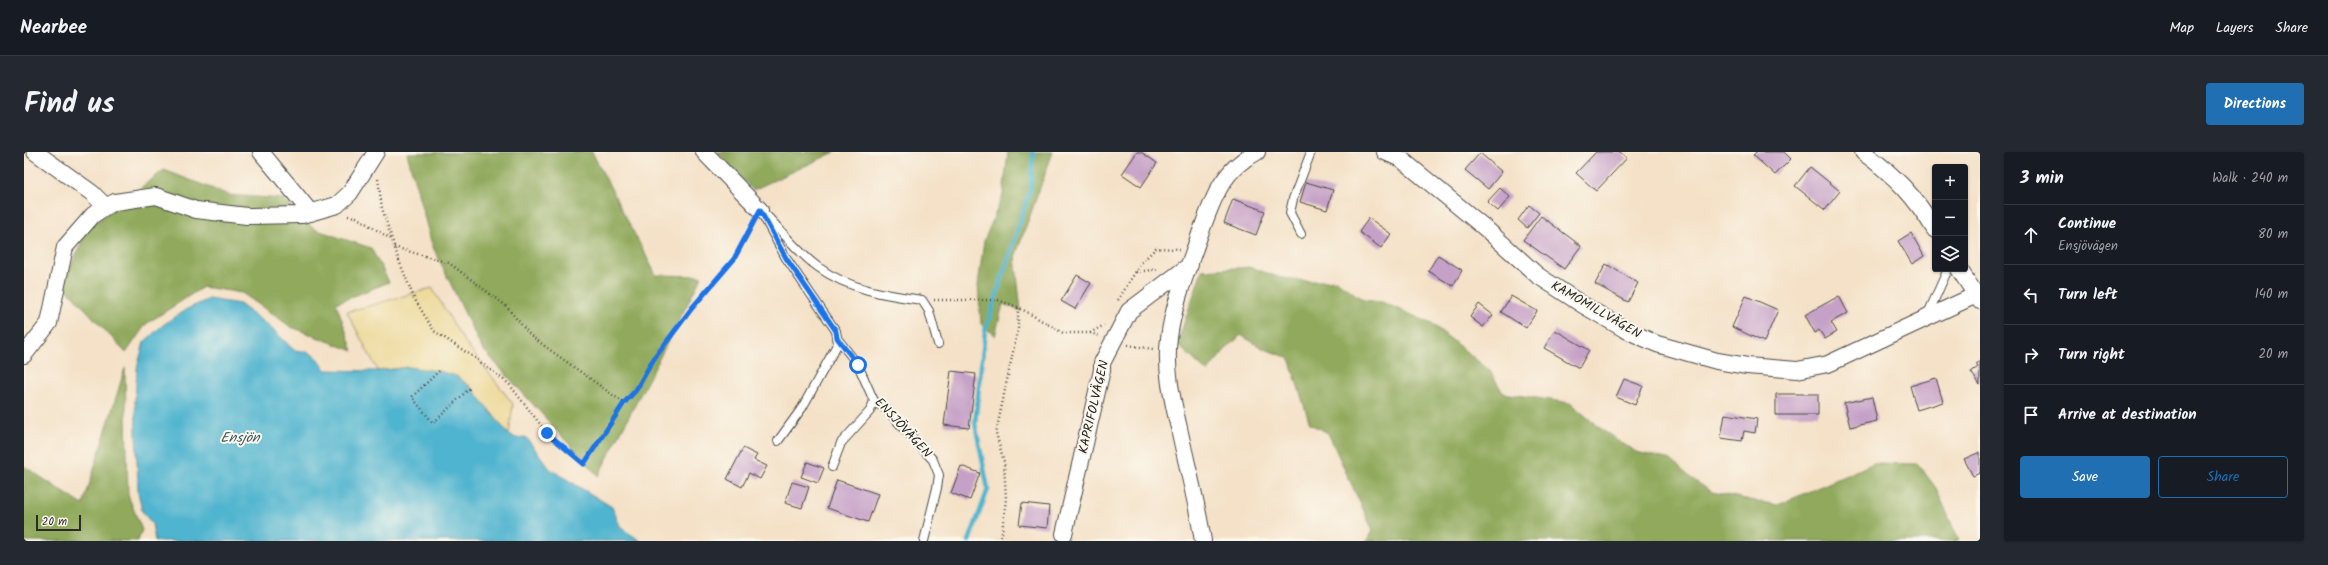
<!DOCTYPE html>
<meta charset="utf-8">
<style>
:root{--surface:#171b24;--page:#242831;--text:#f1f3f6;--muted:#9ea1a6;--line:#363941;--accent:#1f6fb2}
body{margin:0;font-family:Kalam,sans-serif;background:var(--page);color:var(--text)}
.controls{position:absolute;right:12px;top:12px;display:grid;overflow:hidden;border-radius:4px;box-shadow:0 1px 3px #0004}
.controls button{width:36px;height:36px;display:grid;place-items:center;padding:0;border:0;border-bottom:1px solid var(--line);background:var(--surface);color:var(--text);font:20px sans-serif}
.scale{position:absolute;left:12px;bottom:10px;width:45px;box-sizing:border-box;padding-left:4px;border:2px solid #2b2b2b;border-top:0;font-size:11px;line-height:14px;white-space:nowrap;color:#2b2b2b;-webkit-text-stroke:3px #fbf7ec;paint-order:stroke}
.stop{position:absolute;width:12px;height:12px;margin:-9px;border:3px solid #1a73e8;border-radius:50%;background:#fff}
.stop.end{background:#1a73e8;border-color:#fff;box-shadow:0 1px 4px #0008}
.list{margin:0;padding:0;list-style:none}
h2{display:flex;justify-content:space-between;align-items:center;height:52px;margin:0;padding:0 16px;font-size:17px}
h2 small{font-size:13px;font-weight:400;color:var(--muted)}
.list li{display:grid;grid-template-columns:26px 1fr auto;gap:12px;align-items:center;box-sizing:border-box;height:60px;padding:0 16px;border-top:1px solid var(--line)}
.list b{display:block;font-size:15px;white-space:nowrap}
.list p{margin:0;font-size:13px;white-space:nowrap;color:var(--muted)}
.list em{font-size:13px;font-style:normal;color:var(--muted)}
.actions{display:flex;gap:8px;padding:12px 16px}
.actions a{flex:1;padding:9px 0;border:1px solid var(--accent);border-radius:4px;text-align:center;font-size:14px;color:var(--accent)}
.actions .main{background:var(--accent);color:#fff}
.icon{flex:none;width:22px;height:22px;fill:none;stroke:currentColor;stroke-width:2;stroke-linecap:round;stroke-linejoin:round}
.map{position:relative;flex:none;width:1956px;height:389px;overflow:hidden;border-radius:4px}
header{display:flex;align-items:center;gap:24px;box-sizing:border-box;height:56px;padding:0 20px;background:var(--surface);border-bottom:1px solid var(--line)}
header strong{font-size:19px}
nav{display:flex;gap:22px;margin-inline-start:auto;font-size:14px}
.intro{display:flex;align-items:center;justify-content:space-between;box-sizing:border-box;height:96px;padding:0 24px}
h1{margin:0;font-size:28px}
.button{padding:10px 18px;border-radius:4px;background:var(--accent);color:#fff;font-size:14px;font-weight:700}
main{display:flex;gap:24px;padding:0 24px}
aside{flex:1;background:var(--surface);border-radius:4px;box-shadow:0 1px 3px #0004}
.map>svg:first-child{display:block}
.forest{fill:#90a95b;stroke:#5e6a43}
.sand{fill:#eeda9e;stroke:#8c8264}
.water{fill:#50b4cf;stroke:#3e707d}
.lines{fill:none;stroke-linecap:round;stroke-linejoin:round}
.stream{stroke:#50b4cf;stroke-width:4.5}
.building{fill:#c6a1c7}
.lane-casing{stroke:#494642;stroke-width:10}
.street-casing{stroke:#494642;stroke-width:18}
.path{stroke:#494642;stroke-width:2.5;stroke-dasharray:1 3;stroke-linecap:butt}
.lane{stroke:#fff;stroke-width:8}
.street{stroke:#fff;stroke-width:16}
.route{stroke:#1a73e8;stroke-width:5}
.labels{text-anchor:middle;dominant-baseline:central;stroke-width:4;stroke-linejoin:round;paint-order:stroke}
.street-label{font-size:13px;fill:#2b2b2b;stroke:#fbf7ec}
.water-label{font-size:14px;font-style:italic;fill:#385b64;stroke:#fbf7ec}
</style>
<header>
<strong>Nearbee</strong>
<nav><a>Map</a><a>Layers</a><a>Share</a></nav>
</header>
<div class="intro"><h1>Find us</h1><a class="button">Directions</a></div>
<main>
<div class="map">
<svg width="1956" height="389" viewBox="0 0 1956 389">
<rect width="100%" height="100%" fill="#fbf7ec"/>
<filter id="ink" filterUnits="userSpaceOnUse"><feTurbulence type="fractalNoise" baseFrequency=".025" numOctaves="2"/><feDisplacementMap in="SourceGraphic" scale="8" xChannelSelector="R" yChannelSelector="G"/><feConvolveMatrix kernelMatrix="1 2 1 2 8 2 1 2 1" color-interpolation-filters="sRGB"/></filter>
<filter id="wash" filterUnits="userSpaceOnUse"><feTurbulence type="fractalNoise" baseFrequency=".012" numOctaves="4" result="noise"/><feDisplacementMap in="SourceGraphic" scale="16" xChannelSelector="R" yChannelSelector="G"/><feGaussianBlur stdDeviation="0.9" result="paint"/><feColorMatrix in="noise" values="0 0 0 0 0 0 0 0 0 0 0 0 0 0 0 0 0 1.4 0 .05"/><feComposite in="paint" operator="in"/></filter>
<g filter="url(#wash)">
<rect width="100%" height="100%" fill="#f4e1c7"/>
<path class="forest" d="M568,0l64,123 46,1 -104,200 -117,-129 -49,-102 -25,-92z
M693,0h118l-82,38z
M984,0h45l-38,105 6,54 -18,-7 -8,32 -14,-12 -3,-39 6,-44 19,-46z
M140,18l65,25 55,4 30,30 57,19 18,34 -53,21 17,48 -62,-24 -49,-34 -39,-6 -57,37 -20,29 -63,-68 24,-56z
M1228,115c27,13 54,16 84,13l27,20 19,2 50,22 58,47 13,22 67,10 35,29 31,20 35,8 21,19 20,13 43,9 23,4 96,-42 44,1 18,24 23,53h-593l7,-10 -45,-98 -18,-9 -21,-66 -27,-10 -21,-13 -17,16 -17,21 -30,-28 25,-74z
M101,216l3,127 14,35 -4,11h-114v-75l59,39z"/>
<path class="sand" d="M408,136l30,50 51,66 -4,31 -38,-48 -15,-11 -48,-9 -30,4 -31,-59z"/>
<path class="water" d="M185,147l31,5 31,24 23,22c16,1 24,6 31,20l53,1 30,-4 31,4 17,5 15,11 38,48 7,3 10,-1 24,32 62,38 9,21 20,13h-486l-3,-17 -10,-13 -4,-19 -3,-91 2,-33 7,-26 19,-17 22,-15z"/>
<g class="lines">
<path class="stream" d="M945,389l19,-52 -13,-66 10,-92 46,-144 2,-35"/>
</g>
<g id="blocks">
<path class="building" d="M1113,0h4l16,11 -16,24 -19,-13z
M1572,0h24l7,6 -31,33 -20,-18z
M1732,0h28l7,7 -16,16 -22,-20z
M1456,1l22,19 -14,17 -23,-19z
M1786,15l30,24 -15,19 -30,-24z
M1282,30l27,8 -6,20 -27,-8z
M1476,36l10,9 -12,14 -11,-9z
M1209,47l32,12 -9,24 -32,-12z
M1505,53l10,8 -12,15 -9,-8z
M1517,64l40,30 -17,23 -41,-29z
M1345,66l22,16 -10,14 -22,-16z
M1887,81l13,23 -12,8 -14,-23z
M1414,103l24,15 -9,16 -25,-15z
M1582,112l32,19 -10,19 -33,-18z
M1053,123l14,8 -16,26 -14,-8z
M1487,144l26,15 -11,17 -25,-16z
M1722,144l32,14 -14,32 -32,-15z
M1815,144l9,17 -17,9 6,10 -12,7 -6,-9 -4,3 -10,-18z
M1455,152l14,11 -10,12 -13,-10z
M1531,178l34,20 -10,18 -35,-20z
M1956,209v24l-9,-13 7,-5 -2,-3z
M927,219l25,3 -7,54 -25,-3z
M1912,226l7,24 -26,8 -7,-24z
M1600,227l19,7 -8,19 -19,-8z
M1752,242h42v21h-42z
M1848,245l5,24 -27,6 -6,-24z
M1701,262l32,5 -2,14 -11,-2 -2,10 -21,-3z
M719,296l14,7 -3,5 13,6 -7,13 -11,-6 -7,14 -15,-8z
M1956,300v21l-7,3 -9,-17z
M783,310l17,6 -6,15 -17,-6z
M937,314l19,7 -10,27 -19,-7z
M813,328l41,14 -10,28 -41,-14z
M768,330l17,5 -7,21 -17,-5z
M998,351l27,3 -2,22 -28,-3z"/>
</g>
</g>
<g filter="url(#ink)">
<use href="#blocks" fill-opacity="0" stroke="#494642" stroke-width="1"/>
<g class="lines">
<g class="lane-casing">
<path id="lane" d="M736,58l26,48 50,73 2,12 -36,65 -24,33
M742,63c17,17 32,38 52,52 30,22 68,28 104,33l7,11 9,33
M1277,82l-11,-21 3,-14 18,-47
M1903,164l21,-47
M813,186l21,27 16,36 12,8 47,51 6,15 -2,13 -13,53
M808,315l9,-24 29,-32 4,-10"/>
</g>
<g class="street-casing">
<path id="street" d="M11,0l57,41 14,14
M237,0l50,61
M680,0l56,58
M1361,0l16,7 84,69 52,47 46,30 43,25 31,14 60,17 30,5 50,4 31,-6 148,-69
M1839,0c32,24 52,44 72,78
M1935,117l21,32
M0,203l25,-32 16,-76 28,-32 12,-8 10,-5 41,-6 40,14 51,6 55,-1 35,-10 13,-12 26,-41
M1040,382l38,-164v-7l27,-52 61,-46
M1179,389c-6,-38 -16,-75 -24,-113 -7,-30 -14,-59 -10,-90 4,-34 20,-72 31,-104 13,-35 22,-65 57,-82"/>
</g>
<path class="path" d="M354,27l4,29 16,50 16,40 20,33 41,27 34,26 38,49 37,31 40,-61 12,-13 17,-30 39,-52 42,-49 19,-36
M324,64l8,1 35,22
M370,95l55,16 56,42 25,30 20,15 74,53
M1112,120l23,-3
M910,148h64l20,7 45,26h27l10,3
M1094,148l23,-37 15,-15 24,1
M1066,181l14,-8
M1104,193l25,4
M415,219l-27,26 21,26 38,-36
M977,389l5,-42 -2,-37 -8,-29 22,-105v-21"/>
<use href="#lane" class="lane"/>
<use href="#street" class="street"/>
</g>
</g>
<g class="lines" filter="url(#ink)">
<path class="route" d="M523,281l37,31 40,-61 12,-13 17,-30 39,-52 42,-49 26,-49 26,48 50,73 1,7 21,27"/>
</g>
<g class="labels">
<g class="street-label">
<text transform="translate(1572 158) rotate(30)">KAMOMILLVÄGEN</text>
<text transform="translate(1070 255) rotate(-77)">KAPRIFOLVÄGEN</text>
<text transform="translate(879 276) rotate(47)">ENSJÖVÄGEN</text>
</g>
<g class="water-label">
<text x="216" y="286">Ensjön</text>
</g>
</g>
</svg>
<div class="controls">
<button>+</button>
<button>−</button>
<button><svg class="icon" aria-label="layers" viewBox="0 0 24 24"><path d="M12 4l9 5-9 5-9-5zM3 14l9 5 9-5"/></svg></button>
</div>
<div class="scale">20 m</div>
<div class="stop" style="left:834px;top:213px"></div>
<div class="stop end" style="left:523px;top:281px"></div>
</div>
<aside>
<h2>3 min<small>Walk · 240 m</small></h2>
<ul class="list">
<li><svg class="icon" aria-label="ahead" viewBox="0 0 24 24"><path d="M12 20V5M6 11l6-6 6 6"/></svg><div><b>Continue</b><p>Ensjövägen</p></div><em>80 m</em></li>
<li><svg class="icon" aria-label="left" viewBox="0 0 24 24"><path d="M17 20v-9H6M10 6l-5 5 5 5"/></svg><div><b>Turn left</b></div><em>140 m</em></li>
<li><svg class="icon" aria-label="right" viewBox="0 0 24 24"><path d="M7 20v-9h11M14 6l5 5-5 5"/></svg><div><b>Turn right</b></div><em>20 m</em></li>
<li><svg class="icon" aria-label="arrive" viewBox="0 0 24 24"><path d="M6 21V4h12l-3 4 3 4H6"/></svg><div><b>Arrive at destination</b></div></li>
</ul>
<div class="actions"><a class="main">Save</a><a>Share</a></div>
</aside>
</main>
